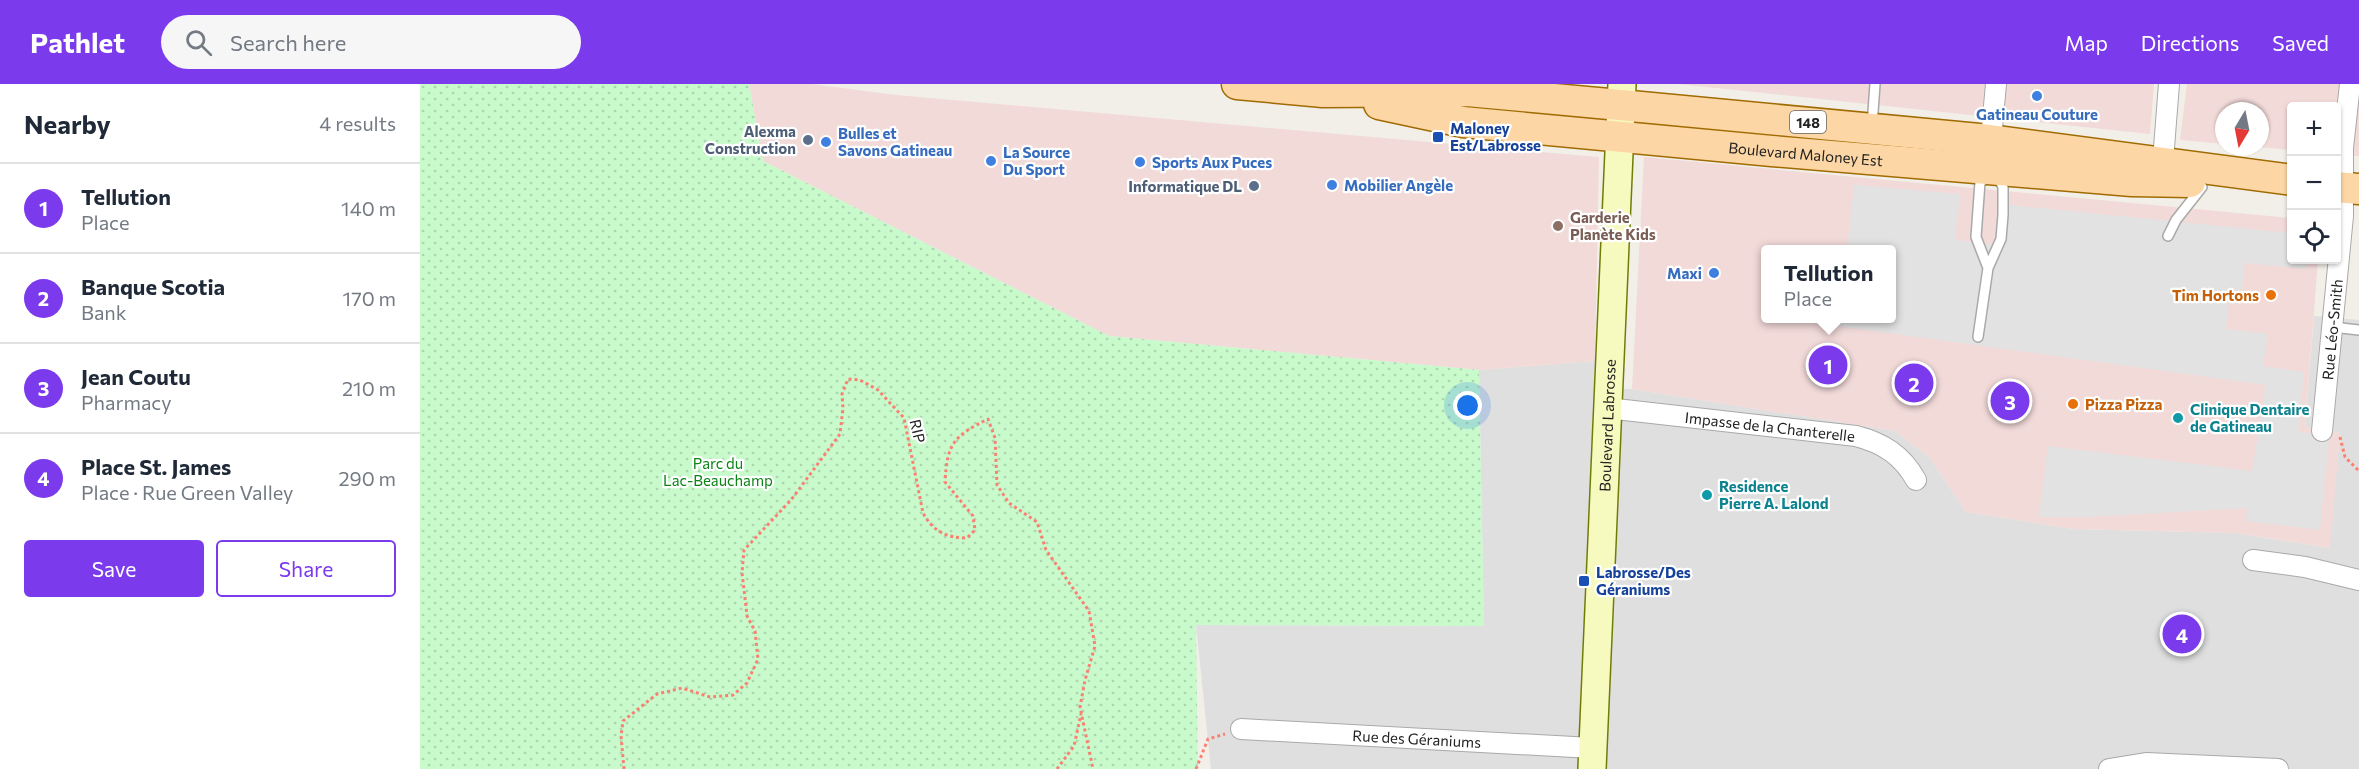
<!DOCTYPE html>
<meta charset="utf-8">
<style>
:root{--surface:#fff;--page:#f6f6f7;--text:#1f2937;--muted:#747a83;--line:#e0e1e3;--accent:#7c3aed}
body{margin:0;font-family:Commissioner,sans-serif;background:var(--page);color:var(--text)}
.controls{position:absolute;right:18px;top:18px;display:grid;overflow:hidden;border-radius:6px;box-shadow:0 2px 4px #0004}
.controls button{width:54px;height:54px;display:grid;place-items:center;padding:0;border:0;border-bottom:2px solid var(--line);background:var(--surface);color:var(--text);font:30px sans-serif}
.compass{position:absolute;left:1795px;top:18px;width:54px;height:54px;border-radius:50%;background:var(--surface);box-shadow:0 2px 4px #0004;rotate:190deg}
.you{position:absolute;left:1048px;top:322px;width:21px;height:21px;margin:-15px;border:4px solid #fff;border-radius:50%;background:#1a73e8;box-shadow:0 0 0 9px #1a73e833}
.badge{display:grid;place-items:center;width:39px;height:39px;border-radius:50%;background:var(--accent);color:#fff;font-size:20px;font-weight:700}
.pin{position:absolute;translate:-50% -50%;border:3px solid #fff;box-shadow:0 2px 6px #0006}
.popup{position:absolute;left:1341px;top:161px;width:135px;height:78px;box-sizing:border-box;display:grid;place-content:center;border-radius:6px;background:var(--surface);filter:drop-shadow(0 2px 4px #0005);font-size:20px;white-space:nowrap;color:var(--muted)}
.popup b{font-size:22px;color:var(--text)}
.popup::after{content:'';position:absolute;left:50%;top:100%;margin-left:-12px;border:12px solid transparent;border-top-color:var(--surface)}
.list{margin:0;padding:0;list-style:none}
h2{display:flex;justify-content:space-between;align-items:center;height:78px;margin:0;padding:0 24px;font-size:26px}
h2 small{font-size:20px;font-weight:400;color:var(--muted)}
.list li{display:grid;grid-template-columns:39px 1fr auto;gap:18px;align-items:center;box-sizing:border-box;height:90px;padding:0 24px;border-top:2px solid var(--line)}
.list b{display:block;font-size:22px;white-space:nowrap}
.list p{margin:0;font-size:20px;white-space:nowrap;color:var(--muted)}
.list em{font-size:20px;font-style:normal;color:var(--muted)}
.actions{display:flex;gap:12px;padding:18px 24px}
.actions a{flex:1;padding:14px 0;border:2px solid var(--accent);border-radius:6px;text-align:center;font-size:21px;color:var(--accent)}
.actions .main{background:var(--accent);color:#fff}
.icon{flex:none;width:33px;height:33px;fill:none;stroke:currentColor;stroke-width:2;stroke-linecap:round;stroke-linejoin:round}
.map{position:relative;flex:none;width:1939px;height:685px;overflow:hidden}
header{display:flex;align-items:center;gap:36px;box-sizing:border-box;height:84px;padding:0 30px;background:var(--accent);color:#fff}
header strong{font-size:28px}
nav{display:flex;gap:33px;margin-inline-start:auto;font-size:21px}
.search{width:420px;height:54px;background:var(--page);display:flex;align-items:center;gap:15px;box-sizing:border-box;padding:0 21px;border-radius:33px;color:var(--muted);font-size:22px}
main{display:flex}
aside{flex:1;background:var(--surface)}
.map>svg:first-child{display:block}
.residential{fill:#e0dfdf}
.commercial{fill:#f2dad9;fill-rule:evenodd}
.park{fill:url(#park-dots)}
.parking{fill:#e2e2e2}
.lines{fill:none;stroke-linecap:round;stroke-linejoin:round}
.lane-casing{stroke:#a9a9a9;stroke-width:12}
.street-casing{stroke:#a9a9a9;stroke-width:22}
.secondary-casing{stroke:#707d05;stroke-width:30}
.primary-casing{stroke:#a06b00;stroke-width:33}
.path{stroke:#fa8072;stroke-width:3;stroke-dasharray:3 3;stroke-linecap:butt}
.lane{stroke:#fff;stroke-width:9}
.street{stroke:#fff;stroke-width:20}
.secondary{stroke:#f7fabf;stroke-width:27}
.primary{stroke:#fcd6a4;stroke-width:30}
.shop-dot{fill:#3f7fe0;stroke:#fff;stroke-width:2}
.transit-dot{fill:#1a4fb4;stroke:#fff;stroke-width:2}
.service-dot{fill:#5c6f8a;stroke:#fff;stroke-width:2}
.education-dot{fill:#8d6e63;stroke:#fff;stroke-width:2}
.food-dot{fill:#e8710a;stroke:#fff;stroke-width:2}
.culture-dot{fill:#0f9aa8;stroke:#fff;stroke-width:2}
.labels{text-anchor:middle;dominant-baseline:central;stroke-width:4.5;stroke-linejoin:round;paint-order:stroke}
.shield{fill:#fff;stroke:#646464;stroke-width:1.5}
.shield-label{font-size:14px;font-weight:bold;fill:#222}
.shop-label{font-size:15px;font-weight:bold;fill:#366cbe;stroke:#fff;text-anchor:start}
.transit-label{font-size:15px;font-weight:bold;fill:#164399;stroke:#fff;text-anchor:start}
.service-label{font-size:15px;font-weight:bold;fill:#4e5e75;stroke:#fff;text-anchor:end}
.street-label{font-size:15px;fill:#222;stroke:#fff}
.education-label{font-size:15px;font-weight:bold;fill:#785e54;stroke:#fff;text-anchor:start}
.food-label{font-size:15px;font-weight:bold;fill:#c56008;stroke:#fff;text-anchor:end}
.culture-label{font-size:15px;font-weight:bold;fill:#0d838f;stroke:#fff;text-anchor:start}
.park-label{font-size:15px;fill:#0c8416;stroke:#fff}
</style>
<header>
<strong>Pathlet</strong>
<div class="search"><svg class="icon" aria-label="search" viewBox="0 0 24 24"><circle cx="10" cy="10" r="6"/><path d="M15 15l6 6"/></svg>Search here</div>
<nav><a>Map</a><a>Directions</a><a>Saved</a></nav>
</header>
<main>
<aside>
<h2>Nearby<small>4 results</small></h2>
<ul class="list">
<li><span class="badge">1</span><div><b>Tellution</b><p>Place</p></div><em>140 m</em></li>
<li><span class="badge">2</span><div><b>Banque Scotia</b><p>Bank</p></div><em>170 m</em></li>
<li><span class="badge">3</span><div><b>Jean Coutu</b><p>Pharmacy</p></div><em>210 m</em></li>
<li><span class="badge">4</span><div><b>Place St. James</b><p>Place · Rue Green Valley</p></div><em>290 m</em></li>
</ul>
<div class="actions"><a class="main">Save</a><a>Share</a></div>
</aside>
<div class="map">
<svg width="1939" height="685" viewBox="0 0 1939 685">
<defs>
<pattern id="park-dots" width="8" height="8" patternUnits="userSpaceOnUse" patternTransform="scale(1.5)"><rect width="8" height="8" fill="#c8facc"/><path d="M2 2h.1M6 6h.1" fill="none" stroke="#acd6af" stroke-width="1.8" stroke-linecap="round"/></pattern>
</defs>
<rect width="100%" height="100%" fill="#f2efe9"/>
<path class="residential" d="M1894,232l45,4v449h-1148l-15,-144 288,1 -5,-256 116,-9 -1,28h38l263,42 35,27 36,54 107,17 163,4 93,15 11,-115 -35,-6z"/>
<path class="commercial" d="M329,0h63l84,11 703,62 -4,204 -116,9 -370,-34 -346,-175z
M1258,0h476l-4,50z
M1767,0h172v72l-22,-2 -1,-48h-44l-1,44 -32,-3 1,-36h-36v33l-44,-4z
M1224,73l647,61 1,42h26l-13,167 35,6 -10,115 -94,-15 -163,-4 -107,-17 -36,-54 -35,-27 -263,-42zM1345,166h126v68h-126z"/>
<path class="park" d="M0,0h329l14,77 346,175 370,34 5,256 -288,-1 2,144h-778z"/>
<path class="parking" d="M1434,101l106,9 -5,46 49,6 6,-41 281,28 1,27h15l-1,9 -61,-6 -4,31 -11,-2 -4,37 42,5 -5,32 41,6 -6,59 31,6 -9,93 -74,-9 1,-13 -159,9h-49l9,-71 204,25 14,-86 -428,-59 1,-7 52,-1v-68l-44,-1z"/>
<g class="lines">
<g class="lane-casing">
<path id="lane" d="M1452,42l3,-42
M1748,152l8,-16 26,-33
M1912,243l27,3
M1558,253l10,-69 13,-29 2,-24v-28l-3,-6 -10,-4 -10,5 -4,55 12,31"/>
</g>
<g class="street-casing">
<g id="street">
<path d="M1570,66l6,-66"/>
<path d="M1742,89l7,-89"/>
<path id="s1" d="M1187,324l249,28c27,7 46,19 60,44"/>
<path id="s2" d="M1902,347l21,-215v-68l7,-64"/>
<path d="M1833,476l52,7 54,13"/>
<path id="s3" d="M821,645l351,19"/>
<path d="M1689,685l37,-6 132,6"/>
</g>
</g>
<g class="secondary-casing">
<g id="secondary">
<path id="s4" d="M1172,685l30,-685"/>
</g>
</g>
<g class="primary-casing">
<g id="primary">
<path d="M817,0l86,8 144,-1 153,14 370,35 302,40"/>
<path id="s5" d="M959,20l84,18 309,29 360,30 58,1"/>
<path d="M1916,103l23,2"/>
</g>
</g>
<path class="path" d="M1920,353l5,20 14,14
M204,685l-3,-33 2,-15 34,-27 25,-6 28,9 23,-2 14,-12 11,-24 -3,-28 -8,-15 -2,-18 -3,-25 2,-23 47,-50 49,-66 3,-26 -1,-14 6,-15 12,1 18,10 26,28 19,95c10,18 23,25 44,25l8,-8 -2,-14 -28,-34c2,-39 9,-46 43,-63l7,19 2,47 12,18 28,19 9,28 43,61 6,35 -10,34 -5,27 13,62
M637,685l17,-23 7,-32
M776,685l12,-30 17,-5"/>
<use href="#lane" class="lane"/>
<use href="#street" class="street"/>
<use href="#secondary" class="secondary"/>
<use href="#primary" class="primary"/>
</g>
<g class="shop-dot">
<circle cx="1617" cy="12" r="6"/>
<circle cx="406" cy="58" r="6"/>
<circle cx="571" cy="77" r="6"/>
<circle cx="720" cy="78" r="6"/>
<circle cx="912" cy="101" r="6"/>
<circle cx="1294" cy="189" r="6"/>
</g>
<g class="transit-dot">
<rect x="1012" y="47" width="12" height="12" rx="3"/>
<rect x="1158" y="491" width="12" height="12" rx="3"/>
</g>
<g class="service-dot">
<circle cx="388" cy="56" r="6"/>
<circle cx="834" cy="102" r="6"/>
</g>
<circle class="education-dot" cx="1138" cy="142" r="6"/>
<g class="food-dot">
<circle cx="1851" cy="211" r="6"/>
<circle cx="1653" cy="320" r="6"/>
</g>
<g class="culture-dot">
<circle cx="1758" cy="334" r="6"/>
<circle cx="1287" cy="411" r="6"/>
</g>
<g class="labels">
<rect class="shield" x="1370" y="27" width="36" height="22" rx="4.5"/>
<g class="shield-label">
<text x="1388" y="38">148</text>
</g>
<g class="shop-label">
<text x="1617" y="30" text-anchor="middle">Gatineau Couture</text>
<text x="418" y="49">Bulles et<tspan x="418" dy="17">Savons Gatineau</tspan></text>
<text x="583" y="68">La Source<tspan x="583" dy="17">Du Sport</tspan></text>
<text x="732" y="78">Sports Aux Puces</text>
<text x="924" y="101">Mobilier Angèle</text>
<text x="1282" y="189" text-anchor="end">Maxi</text>
</g>
<g class="transit-label">
<text x="1030" y="44">Maloney<tspan x="1030" dy="17">Est/Labrosse</tspan></text>
<text x="1176" y="488">Labrosse/Des<tspan x="1176" dy="17">Géraniums</tspan></text>
</g>
<g class="service-label">
<text x="376" y="47">Alexma<tspan x="376" dy="17">Construction</tspan></text>
<text x="822" y="102">Informatique DL</text>
</g>
<g class="street-label">
<text stroke="none"><textPath href="#s5" startOffset="430">Boulevard Maloney Est</textPath></text>
<text stroke="none"><textPath href="#s2" startOffset="102">Rue Léo-Smith</textPath></text>
<text stroke="none"><textPath href="#s4" startOffset="344">Boulevard Labrosse</textPath></text>
<text stroke="none"><textPath href="#s1" startOffset="164">Impasse de la Chanterelle</textPath></text>
<text transform="translate(498 347) rotate(77)">RIP</text>
<text stroke="none"><textPath href="#s3" startOffset="176">Rue des Géraniums</textPath></text>
</g>
<g class="education-label">
<text x="1150" y="133">Garderie<tspan x="1150" dy="17">Planète Kids</tspan></text>
</g>
<g class="food-label">
<text x="1839" y="211">Tim Hortons</text>
<text x="1665" y="320" text-anchor="start">Pizza Pizza</text>
</g>
<g class="culture-label">
<text x="1770" y="325">Clinique Dentaire<tspan x="1770" dy="17">de Gatineau</tspan></text>
<text x="1299" y="402">Residence<tspan x="1299" dy="17">Pierre A. Lalond</tspan></text>
</g>
<g class="park-label">
<text x="298" y="379">Parc du<tspan x="298" dy="17">Lac-Beauchamp</tspan></text>
</g>
</g>
</svg>
<div class="controls">
<button>+</button>
<button>−</button>
<button><svg class="icon" aria-label="locate" viewBox="0 0 24 24"><circle cx="12" cy="12" r="6"/><path d="M12 2v4M12 18v4M2 12h4M18 12h4"/></svg></button>
</div>
<svg class="compass" viewBox="-18 -18 36 36"><path d="M0-13l5 13h-10z" fill="#e53935"/><path d="M0 13l5-13h-10z" fill="#747a83"/></svg>
<div class="you"></div>
<div class="pin badge" style="left:1408px;top:281px">1</div>
<div class="popup"><b>Tellution</b>Place</div>
<div class="pin badge" style="left:1494px;top:299px">2</div>
<div class="pin badge" style="left:1590px;top:317px">3</div>
<div class="pin badge" style="left:1762px;top:550px">4</div>
</div>
</main>
